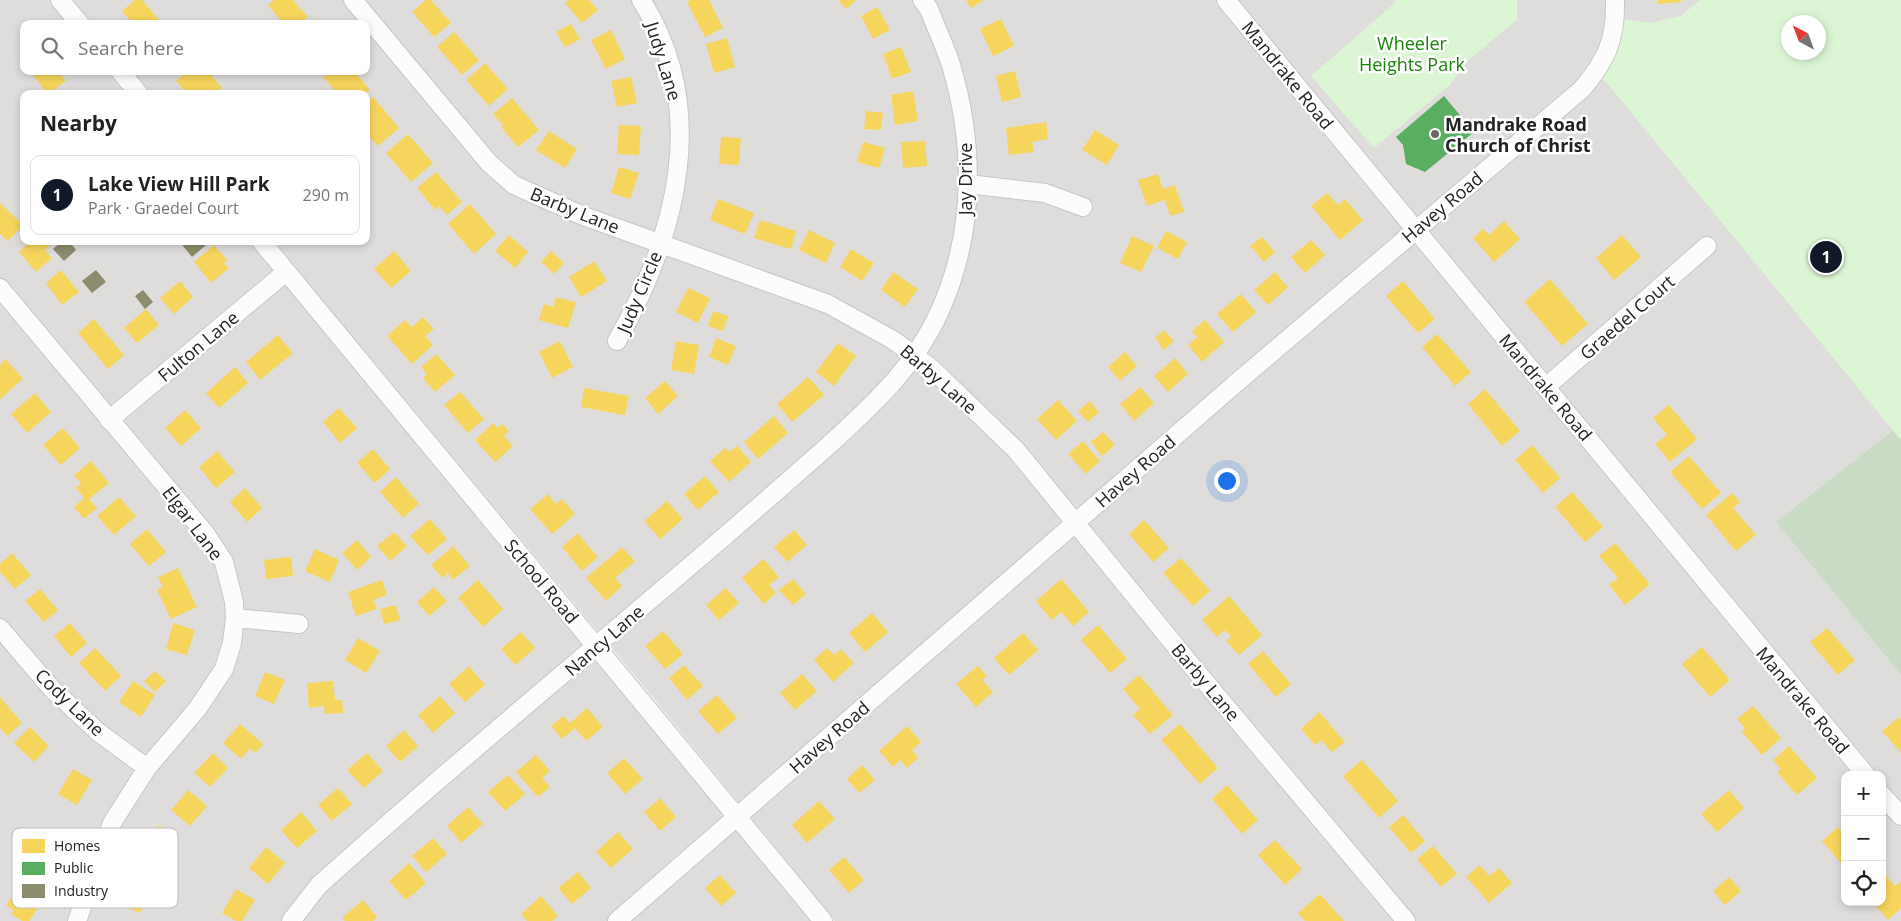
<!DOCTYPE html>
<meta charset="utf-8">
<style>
:root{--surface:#fff;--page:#f2f2f2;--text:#222;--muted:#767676;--line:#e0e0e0;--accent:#111827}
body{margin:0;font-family:"Open Sans",sans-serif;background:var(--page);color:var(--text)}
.controls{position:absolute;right:15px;bottom:15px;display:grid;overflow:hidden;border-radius:10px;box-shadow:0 2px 8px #0003}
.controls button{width:45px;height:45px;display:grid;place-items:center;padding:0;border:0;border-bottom:1px solid var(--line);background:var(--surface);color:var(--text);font:25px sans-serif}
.compass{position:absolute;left:1781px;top:15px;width:45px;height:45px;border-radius:50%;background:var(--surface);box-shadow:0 2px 8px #0003;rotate:319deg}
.you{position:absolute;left:1226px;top:480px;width:18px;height:18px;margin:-12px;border:4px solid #fff;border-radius:50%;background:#1a73e8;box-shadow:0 0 0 8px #1a73e833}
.badge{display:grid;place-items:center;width:32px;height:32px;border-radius:50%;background:var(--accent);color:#fff;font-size:16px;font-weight:700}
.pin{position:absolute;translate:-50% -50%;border:2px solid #fff;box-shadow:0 1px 5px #0006}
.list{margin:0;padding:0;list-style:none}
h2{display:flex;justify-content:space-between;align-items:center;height:65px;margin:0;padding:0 20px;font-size:21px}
h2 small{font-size:16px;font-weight:400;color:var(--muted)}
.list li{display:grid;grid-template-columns:32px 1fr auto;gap:15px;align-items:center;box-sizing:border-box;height:80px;margin:0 10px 10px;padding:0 10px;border:1px solid var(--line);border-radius:10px}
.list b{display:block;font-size:19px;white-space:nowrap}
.list p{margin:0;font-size:16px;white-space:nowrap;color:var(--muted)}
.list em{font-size:16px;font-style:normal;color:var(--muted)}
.icon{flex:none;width:28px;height:28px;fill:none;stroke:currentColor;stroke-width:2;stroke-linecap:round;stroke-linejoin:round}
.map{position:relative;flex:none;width:1901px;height:921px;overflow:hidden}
.search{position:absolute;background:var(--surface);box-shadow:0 2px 8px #0003;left:20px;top:20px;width:350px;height:55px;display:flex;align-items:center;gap:12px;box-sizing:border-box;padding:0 18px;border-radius:10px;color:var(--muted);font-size:19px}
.panel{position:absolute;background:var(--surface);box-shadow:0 2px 8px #0003;left:20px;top:90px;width:350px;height:155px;border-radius:10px}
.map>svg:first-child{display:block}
.residential{fill:#dfdddc;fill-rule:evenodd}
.cemetery{fill:#cadbc5}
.park{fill:#dcf6d5;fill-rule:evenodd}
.parking{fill:#dedddb}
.homes{fill:#f6d55c}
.public{fill:#5aae61}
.industry{fill:#8c8c6e}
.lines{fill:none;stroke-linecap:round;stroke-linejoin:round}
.minor-casing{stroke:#c7c6c5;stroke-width:20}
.minor{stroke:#fdfcfc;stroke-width:18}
.poi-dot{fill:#6a6968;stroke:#fff;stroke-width:2}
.labels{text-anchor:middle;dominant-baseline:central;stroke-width:5;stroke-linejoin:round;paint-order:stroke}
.park-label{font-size:18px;fill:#168505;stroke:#fff}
.street-label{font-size:18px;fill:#222;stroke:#fff}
.poi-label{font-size:18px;font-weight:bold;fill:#222;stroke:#fff;text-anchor:start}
.key{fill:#fff;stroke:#bdbdbd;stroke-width:1}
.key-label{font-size:14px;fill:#222}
</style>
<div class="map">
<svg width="1901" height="921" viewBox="0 0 1901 921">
<rect width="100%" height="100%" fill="#f0edea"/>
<path class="residential" d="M0,0h60l20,24h-56v47h96l19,23h-115v147h237l562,680h-823z
M72,0h1629l-20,16 -30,7 -36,-5 -20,54 13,12 285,346 -117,92 125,153v246h-1066l-193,-237 -370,-443h94v-147h-216l-19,-23h235v-47h-274zM1845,775h37v127h-37z"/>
<path class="cemetery" d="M1893,430l8,10v235l-125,-153z"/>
<path class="park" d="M1395,0h122v20l-53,44 -14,21 -76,63 -63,-72 85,-74z
M1701,0h200v440l-293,-356 -13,-12 20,-54 36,5 30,-7zM1788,22h30v30h-30z"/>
<path class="parking" d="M1517,20l44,53 -62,52 -16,-20 9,-8 -28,-33z"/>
<path class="homes" d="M135,0h7l19,22 -28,2 -11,-13z
M274,0h19l15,17 -8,7h-16l-16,-19z
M426,0h5l20,23 -17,14 -22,-25z
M568,0h21l9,10 -16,13 -17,-20z
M690,0h19l14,28 -18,9 -18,-35z
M838,0h18l-10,9z
M966,0h18l-13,8z
M1658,0h23v2l-23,2z
M877,7l13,23 -17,9 -12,-23z
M1001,19l13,27 -21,10 -13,-27z
M571,24l9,15 -15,8 -9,-15z
M611,30l14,29 -19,10 -15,-29z
M454,32l25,28 -17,15 -25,-28z
M727,38l8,29 -21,6 -8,-29z
M901,47l10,25 -19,7 -9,-25z
M485,63l23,26 -19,17 -23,-26z
M35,71h23l8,10 -18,13 -16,-20z
M187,71h21l14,17 -6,6h-28l-12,-13z
M330,71h24l16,19 -5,4h-27l-15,-17z
M1015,71l6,26 -19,5 -6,-26z
M631,77l6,26 -20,4 -6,-26z
M913,91l5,30 -23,4 -4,-30z
M373,97l26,31 -21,18 -12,-13v-31z
M512,98l27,32 -21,17 -17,-20 2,-2 -10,-11z
M866,111l17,2 -2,17 -17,-1z
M1046,122l2,17 -16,3 2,10 -25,3 -3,-27z
M619,125l22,1 -2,29 -22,-1z
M1095,130l24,15 -12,20 -25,-15z
M549,131l28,18 -12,19 -29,-18z
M408,134l25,29 -22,19 -25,-29z
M721,137l20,1 -2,27 -20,-1z
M925,141l2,25 -24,2 -2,-26z
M863,142l22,6 -6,20 -22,-6z
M619,167l20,6 -9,26 -19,-6z
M436,172l26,30 -15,13 -8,-9 -4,4 -18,-22z
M1158,174l5,15 12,-4 9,27 -14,4 -5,-16 -18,6 -9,-26z
M1327,193l11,12 7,-6 18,21 -23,20 -29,-34z
M718,199l36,14 -9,21 -35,-14z
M0,203l23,22 -15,16 -8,-7z
M470,204l26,30 -22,20 -26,-30z
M760,220l36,11 -5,18 -37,-11z
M1504,221l16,18 -26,23 -21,-24 10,-9 6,6z
M809,230l26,13 -9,20 -27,-13z
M1166,231l21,11 -9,17 -21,-11z
M509,235l19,17 -13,16 -20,-17z
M1622,235l19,22 -27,23 -18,-22z
M1132,236l22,10 -13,26 -21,-9z
M1262,237l13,15 -11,10 -14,-16z
M1311,240l14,15 -20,18 -14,-16z
M31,241h25l-11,9 7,8 -16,14 -17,-20z
M214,245l13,15 -3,3 5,5 -18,15 -17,-21z
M851,249l23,14 -12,18 -22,-14z
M394,251l17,20 -20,17 -17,-19z
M551,251l13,12 -10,11 -13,-12z
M594,261l13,20 -26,16 -12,-20z
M61,270l18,22 -17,13 -16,-22z
M893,272l25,17 -13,18 -24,-17z
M1275,272l13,15 -20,18 -14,-15z
M1550,279l38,45 -26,22 -38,-44z
M180,281l13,16 -19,17 -14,-16z
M1403,281l32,38 -17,14 -32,-37z
M688,288l22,10 -12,25 -22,-11z
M1241,294l15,18 -23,20 -16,-18z
M556,297l20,5 -8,26 -29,-8 5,-16 9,3z
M146,309l13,16 -22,18 -13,-15z
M713,311l15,5 -5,15 -15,-5z
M423,317l11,12 -9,7 8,9 -21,19 -25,-28 18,-16 7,7z
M94,319l30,36 -16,14 -30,-36z
M1205,320l19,22 -22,20 -14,-17 9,-8 -5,-6z
M1164,330l10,11 -10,9 -9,-12z
M1437,334l34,38 -16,14 -33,-39z
M278,335l15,18 -33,27 -14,-18z
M716,338l20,8 -8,19 -19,-8z
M560,341l13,26 -21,11 -13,-26z
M676,341l23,4 -5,29 -23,-4z
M838,343l18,13 -22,30 -18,-14z
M1125,352l12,14 -17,15 -12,-14z
M436,354l19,21 -20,17 -12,-14 4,-4 -6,-7z
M1175,358l13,16 -20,18 -14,-16z
M6,359l17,20 -23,20v-34z
M235,367l13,16 -29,25 -13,-15z
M808,377l16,18 -32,27 -15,-18z
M665,381l13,15 -20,18 -13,-16z
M1140,387l14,16 -20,18 -14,-17z
M584,388l45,8 -4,19 -44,-8z
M1485,389l35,42 -18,15 -34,-42z
M460,392l24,27 -16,14 -24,-28z
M35,393l16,19 -24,21 -16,-19z
M1058,400l19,21 -21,19 -19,-21z
M1090,401l9,11 -11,10 -10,-11z
M1669,405l28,34 -27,23 -15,-18 12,-9 -14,-17z
M339,408l18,20 -17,15 -17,-21z
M185,410l16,18 -20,18 -16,-18z
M774,416l14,17 -30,26 -14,-17z
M493,423l5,5 5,-4 6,7 -5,5 9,10 -18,16 -20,-22z
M63,428l17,20 -19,17 -18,-20z
M1103,432l12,13 -13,11 -11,-14z
M1083,441l17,20 -14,13 -18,-20z
M1532,445l28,33 -17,15 -28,-33z
M737,446l14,16 -22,20 -19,-21 15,-13 4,4z
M373,449l17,20 -15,14 -18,-20z
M217,451l18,21 -19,16 -17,-21z
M1689,456l32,37 -19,16 -32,-37z
M91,461l18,22 -20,16 8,9 -13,11 -10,-12 10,-9 -8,-10 5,-5 -7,-8z
M705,476l14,16 -21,18 -14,-16z
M396,477l23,27 -16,14 -23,-26z
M245,488l17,20 -15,14 -17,-20z
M1572,492l31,35 -18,15 -30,-35z
M1732,493l8,9 -7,6 23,27 -20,16 -30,-36z
M548,494l8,10 6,-5 13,15 -23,20 -22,-25z
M119,497l17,19 -22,19 -17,-19z
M667,501l16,18 -23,20 -16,-18z
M430,519l17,20 -19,16 -18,-19z
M1144,520l25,28 -16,14 -24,-28z
M147,529l19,23 -17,14 -19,-22z
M794,530l13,15 -20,17 -13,-15z
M394,532l13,14 -17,15 -13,-15z
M577,533l21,24 -16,14 -20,-24z
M357,540l14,17 -14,13 -15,-17z
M1615,543l35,41 -25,21 -16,-20 9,-7 -19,-22z
M453,546l17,20 -17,14 -5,-7 -5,5 -12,-13z
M622,547l13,14 -20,17 7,8 -16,15 -20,-23z
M315,549l24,11 -9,22 -25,-11z
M12,553l19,22 -16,14 -15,-17v-8z
M291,557l2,19 -27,3 -2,-19z
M1181,558l29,33 -17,15 -30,-33z
M763,559l16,18 -10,8 7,8 -12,11 -22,-26z
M178,568l19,39 -26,12 -14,-29 6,-3 -5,-10z
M793,579l13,15 -13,11 -14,-15z
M1061,579l28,33 -16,14 -12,-14 -9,8 -16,-19z
M382,580l5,15 -14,5 4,9 -21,7 -8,-24z
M478,580l25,29 -20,18 -25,-29z
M434,587l13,14 -18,15 -12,-14z
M726,588l13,15 -20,17 -13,-15z
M40,589l18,21 -14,12 -19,-21z
M1229,596l33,39 -23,20 -13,-14 5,-4 -6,-7 -8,7 -15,-17z
M396,605l4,15 -16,4 -4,-15z
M872,613l16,19 -23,20 -16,-19z
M70,623l17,20 -16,14 -17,-21z
M173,623l22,7 -8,25 -21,-6z
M1098,625l29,34 -17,14 -29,-33z
M1827,628l28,32 -17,15 -28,-33z
M663,631l20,23 -18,15 -20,-23z
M521,632l14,16 -20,17 -14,-16z
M1023,633l15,17 -29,25 -15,-17z
M358,638l22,13 -14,22 -21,-13z
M1702,647l28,33 -20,17 -28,-33z
M95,648l26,28 -16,15 -26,-28z
M827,648l7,7 7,-6 13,14 -21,19 -19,-22z
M1263,651l28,33 -15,13 -28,-33z
M684,665l19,21 -16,14 -18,-22z
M469,666l16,19 -20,17 -16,-18z
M978,666l9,10 -5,4 11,12 -17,15 -20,-23z
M155,671l11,10 -11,11 -11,-11z
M265,672l20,8 -11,24 -19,-8z
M802,674l15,17 -22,19 -15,-17z
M1139,675l34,40 -23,19 -17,-19 7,-6 -17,-20z
M133,681l22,14 -14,22 -22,-15z
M333,681l2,19h7l1,13 -18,1 -1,-8 -15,2 -2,-25z
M717,695l20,23 -19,16 -20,-23z
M440,696l15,17 -22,20 -15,-18z
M0,697l22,26 -15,13 -7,-8z
M1753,706l28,32 -19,17 -20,-23 3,-4 -8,-9z
M587,708l16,19 -17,14 -11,-13 -13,11 -11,-13 12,-10 7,7z
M1319,712l26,30 -13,10 -11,-12 -6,5 -14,-16z
M1899,717l2,3v33l-19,-22z
M240,724l23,20 -8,9 -5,-5 -9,11 -18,-16z
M1180,724l38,44 -18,16 -39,-44z
M907,726l14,16 -9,8 6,8 -11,10 -7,-8 -7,7 -14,-16z
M30,727l19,19 -15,16 -20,-19z
M404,730l14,16 -18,16 -14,-16z
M1789,746l28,32 -20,17 -20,-23 4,-3 -8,-9z
M213,753l15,15 -18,19 -16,-14z
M367,753l16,18 -19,17 -17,-18z
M536,755l14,16 -8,7 8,9 -12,10 -22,-25z
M624,758l19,21 -18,15 -18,-21z
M1362,760l36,41 -19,17 -36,-42z
M862,765l13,15 -16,13 -12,-14z
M73,769l19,11 -15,25 -19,-11z
M508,775l17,19 -20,17 -17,-19z
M1227,785l31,35 -16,14 -30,-35z
M338,788l14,16 -20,17 -14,-16z
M188,790l19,16 -17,20 -19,-16z
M1729,790l15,18 -27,24 -16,-18z
M660,798l16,19 -16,14 -16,-19z
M819,801l16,18 -28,24 -15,-18z
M468,807l15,17 -22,19 -14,-17z
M301,812l16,19 -20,17 -16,-18z
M1403,815l22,26 -14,12 -22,-26z
M159,825l18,12 -15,22 -18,-12z
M1838,827l7,9v32l-23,-27z
M618,832l15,17 -22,19 -15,-16z
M433,838l14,16 -21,18 -14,-16z
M1275,840l27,29 -17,16 -27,-30z
M1433,846l24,28 -16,13 -24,-28z
M266,847l19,16 -17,21 -19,-16z
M844,857l20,23 -15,13 -20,-23z
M409,863l17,20 -20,17 -17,-19z
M1480,865l9,11 10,-8 13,15 -23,20 -23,-26z
M1882,871l13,15 6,-5v27l-13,12 -16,-18h10z
M578,872l13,16 -19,16 -14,-16z
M720,875l16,18 -15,13 -16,-18z
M1729,877l12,14 -16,14 -12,-14z
M130,881l19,7 -9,25 -20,-8z
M18,888l23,15 -12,18h-7l-11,-7 3,-3 -8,-6z
M236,889l19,11 -13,21h-6l-14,-8z
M1320,894l24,27h-39l-7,-8z
M541,896l17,20 -6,5h-25l-6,-7z
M363,900l14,17 -4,4h-28l-3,-3z"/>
<path class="public" d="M1444,96l30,36 -49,40 -19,-8 -3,-19 -7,-8z"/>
<path class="industry" d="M62,241h7l7,9 -12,11 -11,-12z
M179,241h24l3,4 -14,12z
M96,270l10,12 -14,11 -10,-12z
M143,290l10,12 -8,7 -10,-13z"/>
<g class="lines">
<g class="minor-casing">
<path id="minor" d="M60,0l20,24
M353,0l136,163 25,22 67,30 247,89 65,36 37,27 86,83 175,215 215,256
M1226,0l640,775
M120,71l19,23
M968,184l77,9 38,14
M261,241l562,680
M0,288l205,245 19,29 10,40 1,16 -3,25 -8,26 -26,39 -51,60 -35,55 -35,98
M617,341c59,-105 94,-232 24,-341
M1546,387l161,-141
M109,420l177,-148
M235,618l64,6
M0,628l52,61 46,43 49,36
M1882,795l19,21
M291,921l28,-36 53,-47c114,-101 231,-197 346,-296 37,-32 74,-64 111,-97 47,-43 91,-83 115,-144 31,-75 30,-159 7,-236 -6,-19 -15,-37 -22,-56l-7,-9
M617,921l625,-543 340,-289c25,-30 34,-49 33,-89"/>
</g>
<use href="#minor" class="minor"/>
</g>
<circle class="poi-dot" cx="1435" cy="134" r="5"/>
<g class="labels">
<g class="park-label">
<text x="1412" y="43">Wheeler<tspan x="1412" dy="21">Heights Park</tspan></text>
</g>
<g class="street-label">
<text transform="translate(664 61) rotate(73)">Judy Lane</text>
<text transform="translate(1288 75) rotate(51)">Mandrake Road</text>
<text transform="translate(965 179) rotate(-90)">Jay Drive</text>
<text transform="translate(1442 207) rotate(-40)">Havey Road</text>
<text transform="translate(575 210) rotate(22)">Barby Lane</text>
<text transform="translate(639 292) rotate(-67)">Judy Circle</text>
<text transform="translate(1627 317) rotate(-41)">Graedel Court</text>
<text transform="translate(198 346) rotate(-40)">Fulton Lane</text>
<text transform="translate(939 379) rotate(41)">Barby Lane</text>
<text transform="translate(1546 387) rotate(50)">Mandrake Road</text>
<text transform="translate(1135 471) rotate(-41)">Havey Road</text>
<text transform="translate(193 523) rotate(53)">Elgar Lane</text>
<text transform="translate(542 581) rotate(50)">School Road</text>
<text transform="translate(604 640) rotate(-41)">Nancy Lane</text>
<text transform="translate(1206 682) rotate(50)">Barby Lane</text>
<text transform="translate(1803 700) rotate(50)">Mandrake Road</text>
<text transform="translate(70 702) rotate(44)">Cody Lane</text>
<text transform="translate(829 737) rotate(-41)">Havey Road</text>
</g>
<g class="poi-label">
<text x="1445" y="124">Mandrake Road<tspan x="1445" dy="21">Church of Christ</tspan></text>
</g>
</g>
<rect x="12" y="828" width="166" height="80" rx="8" class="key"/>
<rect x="22" y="839" width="23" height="14" fill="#f6d55c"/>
<rect x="22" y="862" width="23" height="13" fill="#5aae61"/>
<rect x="22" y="884" width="23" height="14" fill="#8c8c6e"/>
<g class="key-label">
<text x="54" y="851">Homes</text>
<text x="54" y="873">Public</text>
<text x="54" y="896">Industry</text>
</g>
</svg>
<div class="controls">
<button>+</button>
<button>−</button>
<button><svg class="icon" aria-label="locate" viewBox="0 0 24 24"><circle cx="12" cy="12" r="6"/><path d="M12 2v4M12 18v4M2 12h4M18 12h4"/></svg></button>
</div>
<svg class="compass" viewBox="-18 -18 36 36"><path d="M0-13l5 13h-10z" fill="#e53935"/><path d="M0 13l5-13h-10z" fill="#767676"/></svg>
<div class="you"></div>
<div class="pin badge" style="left:1826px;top:257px">1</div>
<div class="search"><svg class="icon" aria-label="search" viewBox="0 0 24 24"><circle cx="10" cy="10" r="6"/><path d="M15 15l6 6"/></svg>Search here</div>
<section class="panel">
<h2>Nearby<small></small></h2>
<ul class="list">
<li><span class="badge">1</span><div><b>Lake View Hill Park</b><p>Park · Graedel Court</p></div><em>290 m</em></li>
</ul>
</section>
</div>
